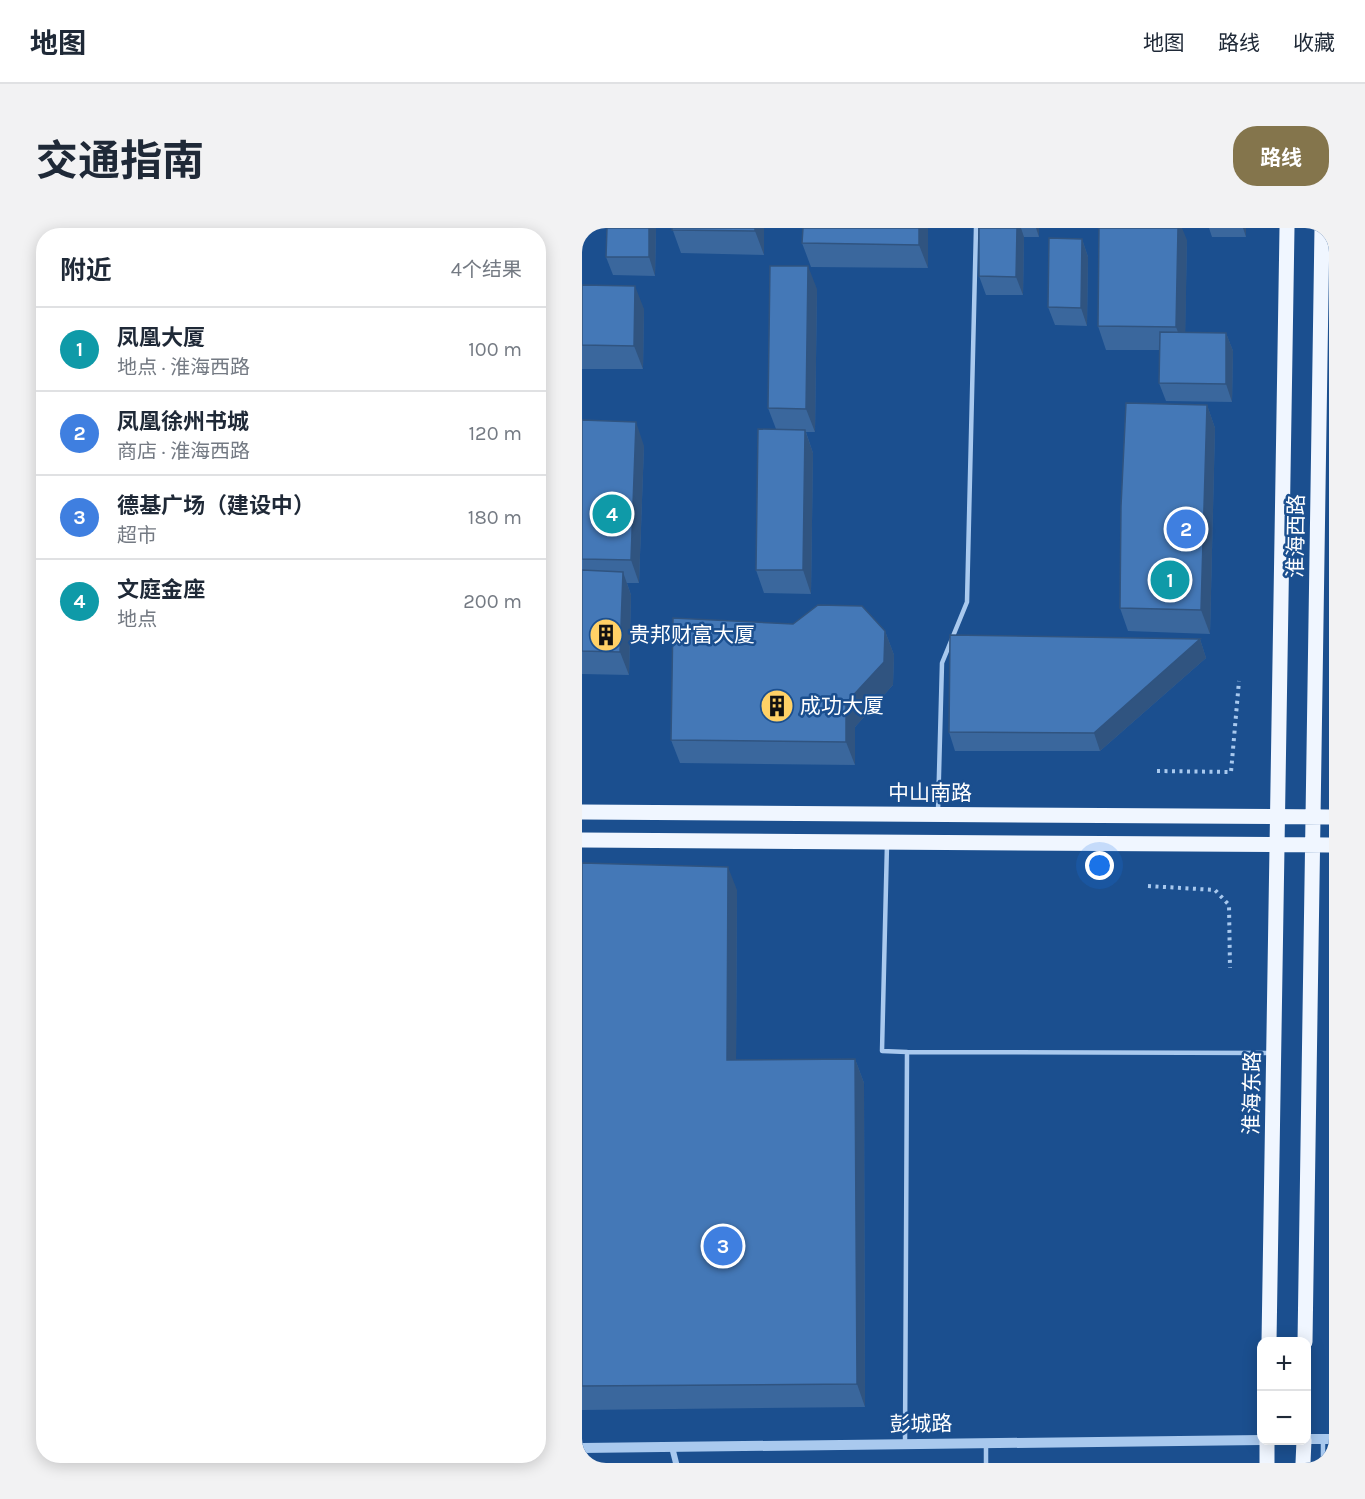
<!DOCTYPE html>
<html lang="zh">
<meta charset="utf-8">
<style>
:root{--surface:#fff;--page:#f2f2f3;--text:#1f2937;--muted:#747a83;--line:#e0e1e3;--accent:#84754c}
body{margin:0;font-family:Karla,"Noto Sans SC",sans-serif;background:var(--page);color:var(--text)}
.controls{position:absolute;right:18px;bottom:18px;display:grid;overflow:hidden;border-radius:12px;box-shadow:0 3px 15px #0003}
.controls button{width:54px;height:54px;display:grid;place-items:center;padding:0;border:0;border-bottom:2px solid var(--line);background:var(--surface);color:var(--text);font:30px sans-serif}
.you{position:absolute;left:518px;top:638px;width:21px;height:21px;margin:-15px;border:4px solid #fff;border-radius:50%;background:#1a73e8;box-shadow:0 0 0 9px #1a73e833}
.badge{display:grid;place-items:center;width:39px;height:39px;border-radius:50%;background:var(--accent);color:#fff;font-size:20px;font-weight:700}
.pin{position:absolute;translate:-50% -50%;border:3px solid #fff;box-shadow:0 2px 6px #0006}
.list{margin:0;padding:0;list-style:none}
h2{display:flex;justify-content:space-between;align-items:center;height:78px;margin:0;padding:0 24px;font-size:26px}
h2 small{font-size:20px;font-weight:400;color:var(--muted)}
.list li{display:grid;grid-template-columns:39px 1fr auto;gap:18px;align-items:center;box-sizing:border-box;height:84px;padding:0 24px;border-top:2px solid var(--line)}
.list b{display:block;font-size:22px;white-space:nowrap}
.list p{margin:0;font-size:20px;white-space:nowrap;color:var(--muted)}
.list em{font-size:20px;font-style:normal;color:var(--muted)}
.map{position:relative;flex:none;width:747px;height:1235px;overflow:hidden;border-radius:24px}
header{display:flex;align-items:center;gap:36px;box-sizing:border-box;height:84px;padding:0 30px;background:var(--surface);border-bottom:2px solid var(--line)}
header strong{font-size:28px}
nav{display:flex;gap:33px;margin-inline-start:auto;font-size:21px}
.intro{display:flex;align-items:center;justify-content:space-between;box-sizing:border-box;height:144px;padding:0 36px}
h1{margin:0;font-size:42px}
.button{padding:15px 27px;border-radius:24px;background:var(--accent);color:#fff;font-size:21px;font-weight:700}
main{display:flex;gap:36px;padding:0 36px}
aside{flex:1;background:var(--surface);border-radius:24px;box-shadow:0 3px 15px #0003}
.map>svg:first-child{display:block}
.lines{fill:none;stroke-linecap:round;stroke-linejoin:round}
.path{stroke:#a9c9ee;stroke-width:4;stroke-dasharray:3 4.5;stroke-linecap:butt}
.service{stroke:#a9c9ee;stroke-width:4.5}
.minor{stroke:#a9c9ee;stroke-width:6}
.tertiary{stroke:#a9c9ee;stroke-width:10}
.primary{stroke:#f0f6ff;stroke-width:15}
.wall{fill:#3a679d}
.shaded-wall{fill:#305480}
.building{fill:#4478b7;stroke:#305480;stroke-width:1.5}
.labels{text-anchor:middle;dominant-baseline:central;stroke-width:5;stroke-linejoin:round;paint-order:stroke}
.street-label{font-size:21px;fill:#fff;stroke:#1b4f8f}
.poi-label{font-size:21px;fill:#fff;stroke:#1b4f8f;text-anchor:start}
</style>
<header>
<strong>地图</strong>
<nav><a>地图</a><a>路线</a><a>收藏</a></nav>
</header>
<div class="intro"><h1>交通指南</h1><a class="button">路线</a></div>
<main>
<aside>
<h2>附近<small>4个结果</small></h2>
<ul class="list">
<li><span class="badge" style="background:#0f9aa8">1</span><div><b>凤凰大厦</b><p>地点 · 淮海西路</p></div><em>100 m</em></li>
<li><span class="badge" style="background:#3f7fe0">2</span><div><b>凤凰徐州书城</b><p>商店 · 淮海西路</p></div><em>120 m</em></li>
<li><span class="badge" style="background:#3f7fe0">3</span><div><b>德基广场（建设中）</b><p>超市</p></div><em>180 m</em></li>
<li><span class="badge" style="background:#0f9aa8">4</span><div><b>文庭金座</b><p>地点</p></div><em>200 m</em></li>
</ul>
</aside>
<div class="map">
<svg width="747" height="1235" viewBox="0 0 747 1235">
<rect width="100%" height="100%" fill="#1b4f8f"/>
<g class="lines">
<path class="path" d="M575,543l74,1 8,-91
M566,658l67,4 14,15 1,63"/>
<path class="service" d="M356,583l4,-148 25,-61 9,-374
M305,616l-5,207 25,1 -2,392
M325,824l364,1
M404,1235v-18
M741,1235v-24"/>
<path class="minor" d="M90,1219l4,16"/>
<path class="tertiary" d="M724,1211h23
M0,1220l680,-8"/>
<path class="primary" d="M0,584l747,5
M0,612l747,5
M687,1114l18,-1114
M723,1114l17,-1114
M685,1235v-23
M721,1235l1,-23"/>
</g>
<path class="wall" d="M74,0l-1,48 -42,-1 -7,-18z
M90,0h92v27l-83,-2z
M221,0h125v40l-117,-1 -9,-24z
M397,0h60v9h-15l-1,58h-37l-7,-19z
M627,0h37v9h-34z
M500,11l6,18 -1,69 -32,-1 -7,-18z
M605,12l-2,93h41l7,18 -1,51 -66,-1 -7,-18 1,-33h-54l-8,-24z
M0,57l62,24 -1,60h-61z
M235,61l-2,143h-9l7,21 -2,141 -47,-1 -8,-23 20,-141 -8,-21z
M625,177l8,23 -5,206 -82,-3 -8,-23z
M0,192l62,26 -5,137h-12l4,12 -2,80 -47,-1z
M303,403l9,24 -1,30 -38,42v38l-175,-2 -9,-23z
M618,411l6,19 -106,93h-145l-6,-19z
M0,635l155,27 -1,170 119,-1 9,24 1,324 -283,3z"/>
<path class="shaded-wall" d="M67,0h7l-1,48 -6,-19z
M173,0h9v27l-9,-24z
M337,0h9v40l-9,-23z
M435,0h4l3,9 -1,58 -7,-18z
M454,0h3v9z
M596,0h4l5,12 -2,111 -9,-24z
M661,0h3v9z
M500,11l6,18 -1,69 -6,-18z
M226,38l9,23 -2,143 -9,-23z
M53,58l9,23 -1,60 -9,-23z
M644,105l7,18 -1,51 -6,-18z
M625,177l8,23 -5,206 -9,-24z
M54,194l8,24 -5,137 -8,-23z
M223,202l8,23 -2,141 -8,-24z
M41,344l8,23 -2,80 -9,-23z
M303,403l9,24 -1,30 -38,42v38l-9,-23v-39z
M618,411l6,19 -106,93 -6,-18z
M146,639l9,23 -1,194 -9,-24z
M273,831l9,24 1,324 -8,-23z"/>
<path class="building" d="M25,0h42v29h-43z
M90,0h83v3l-83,-1z
M221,0h116v17l-117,-2z
M397,0h38l-1,49 -37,-1z
M517,0h79l-2,99 -78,-1z
M467,10l33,1 -1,69 -33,-1z
M188,38h38l-2,143 -38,-1z
M0,57l53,1 -1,60 -52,-1z
M578,104l66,1v51l-67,-1z
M544,175l81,2 -6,205 -81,-2 1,-102z
M0,192l54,2 -5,138 -49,-1z
M176,201l47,1 -2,140h-47z
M0,342l41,2 -3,80 -38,-1z
M236,377l44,1 23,25 -1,31 -38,41v39l-175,-2 2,-122 120,6z
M368,407l250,4 -106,94 -145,-1z
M0,635l146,4 -1,193 128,-1 2,325 -275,2z"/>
<defs>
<g id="building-disc" transform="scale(1.725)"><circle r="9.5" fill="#ffd166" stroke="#1b4f8f"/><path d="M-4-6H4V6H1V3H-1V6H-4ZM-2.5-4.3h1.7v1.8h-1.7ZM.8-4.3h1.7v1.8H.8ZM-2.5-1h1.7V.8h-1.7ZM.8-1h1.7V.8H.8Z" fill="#111"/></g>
</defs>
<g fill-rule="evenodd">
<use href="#building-disc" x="24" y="407"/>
<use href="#building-disc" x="195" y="478"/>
</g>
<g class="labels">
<g class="street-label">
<text transform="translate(714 308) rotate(-89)">淮海西路</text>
<text x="348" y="565">中山南路</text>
<text transform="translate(670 865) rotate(-89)">淮海东路</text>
<text transform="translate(339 1196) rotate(-1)">彭城路</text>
</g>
<g class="poi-label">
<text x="47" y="407">贵邦财富大厦</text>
<text x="218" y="478">成功大厦</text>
</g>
</g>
</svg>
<div class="controls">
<button>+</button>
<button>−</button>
</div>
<div class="you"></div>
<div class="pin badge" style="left:588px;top:352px;background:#0f9aa8">1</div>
<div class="pin badge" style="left:604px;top:301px;background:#3f7fe0">2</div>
<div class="pin badge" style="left:141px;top:1018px;background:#3f7fe0">3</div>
<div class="pin badge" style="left:30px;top:286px;background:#0f9aa8">4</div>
</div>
</main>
